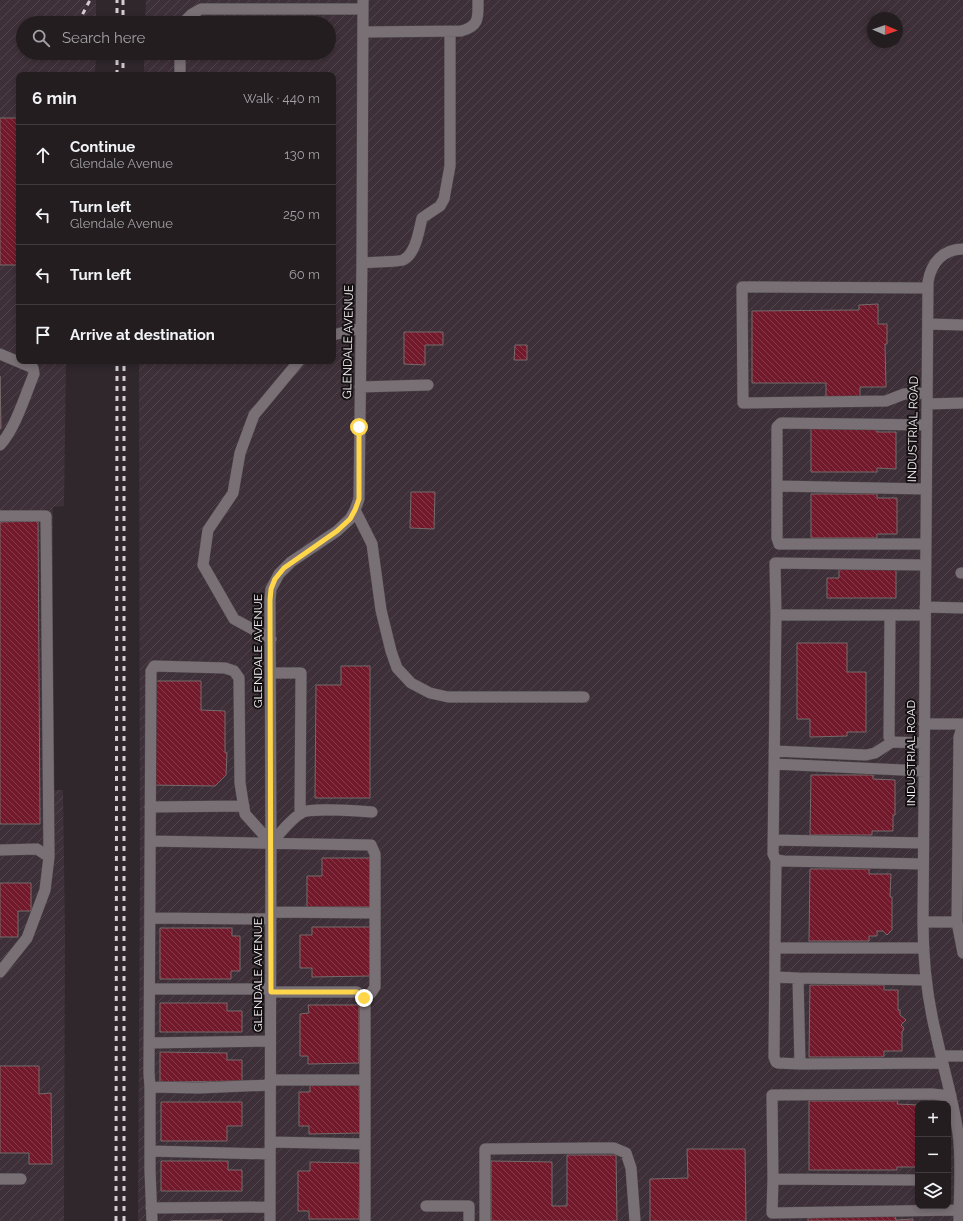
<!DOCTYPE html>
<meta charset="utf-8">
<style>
:root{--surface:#231d20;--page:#2f2a2d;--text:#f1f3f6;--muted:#a3a2a5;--line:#403b3e}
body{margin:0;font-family:Raleway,sans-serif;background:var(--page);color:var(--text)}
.controls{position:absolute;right:12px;bottom:12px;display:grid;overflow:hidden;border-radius:8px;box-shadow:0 2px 6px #0003}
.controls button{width:36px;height:36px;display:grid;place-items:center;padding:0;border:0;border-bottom:1px solid var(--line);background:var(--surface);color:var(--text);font:20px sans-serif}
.compass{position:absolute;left:867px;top:12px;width:36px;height:36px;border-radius:50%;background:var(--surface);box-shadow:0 2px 6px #0003;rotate:92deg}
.stop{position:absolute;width:12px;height:12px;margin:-9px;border:3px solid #ffd54a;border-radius:50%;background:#fff}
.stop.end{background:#ffd54a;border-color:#fff;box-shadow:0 1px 4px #0008}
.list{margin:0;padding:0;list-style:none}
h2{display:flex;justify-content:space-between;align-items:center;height:52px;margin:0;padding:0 16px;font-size:17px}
h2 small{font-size:13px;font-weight:400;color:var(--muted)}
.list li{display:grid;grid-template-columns:26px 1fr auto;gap:12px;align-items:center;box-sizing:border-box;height:60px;padding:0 16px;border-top:1px solid var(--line)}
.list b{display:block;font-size:15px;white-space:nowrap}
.list p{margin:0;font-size:13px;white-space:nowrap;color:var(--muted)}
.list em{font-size:13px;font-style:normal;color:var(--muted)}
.icon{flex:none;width:22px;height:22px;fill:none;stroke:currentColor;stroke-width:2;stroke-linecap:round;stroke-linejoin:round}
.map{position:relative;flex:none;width:963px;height:1221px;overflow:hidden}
.search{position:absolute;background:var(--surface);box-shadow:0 2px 6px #0003;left:16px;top:16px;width:320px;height:44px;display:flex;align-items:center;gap:10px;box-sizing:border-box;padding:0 14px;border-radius:22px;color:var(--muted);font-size:15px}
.panel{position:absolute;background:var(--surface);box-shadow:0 2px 6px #0003;left:16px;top:72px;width:320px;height:292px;border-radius:8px}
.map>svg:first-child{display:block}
.industrial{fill:url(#industrial-furrows);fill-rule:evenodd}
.building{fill:url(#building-back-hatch);stroke:#756a6b}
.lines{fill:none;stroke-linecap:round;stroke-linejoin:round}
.minor-casing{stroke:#4c464a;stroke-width:12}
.minor{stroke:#797075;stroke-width:11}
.rail{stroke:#d3cdd0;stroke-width:3;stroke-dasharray:5 5;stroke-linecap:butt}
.route{stroke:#ffd54a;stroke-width:5}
.labels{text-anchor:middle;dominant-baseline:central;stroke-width:4;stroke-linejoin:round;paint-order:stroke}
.street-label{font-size:12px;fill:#f5f0f3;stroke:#151113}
</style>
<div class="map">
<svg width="963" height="1221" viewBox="0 0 963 1221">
<defs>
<pattern id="industrial-furrows" width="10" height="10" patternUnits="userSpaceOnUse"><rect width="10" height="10" fill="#3e3038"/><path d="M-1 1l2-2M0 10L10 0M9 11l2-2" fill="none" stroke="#51444c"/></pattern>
<pattern id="building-back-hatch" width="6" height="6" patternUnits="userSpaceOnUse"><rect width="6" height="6" fill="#72192b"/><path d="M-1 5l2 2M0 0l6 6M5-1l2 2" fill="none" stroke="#873b4a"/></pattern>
</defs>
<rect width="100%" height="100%" fill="#2f272b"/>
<path class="industrial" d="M0,0h96v23h-73v30h73l-1,22h-76v286h47l-2,145 -11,1v283h10l2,143 -1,288h-64z
M146,0h817v1221h-825l2,-343 -1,-517h194v-286h-189v-22h185v-30h-184zM873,18h24v24h-24zM918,1104h30v102h-30z"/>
<path class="building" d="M0,118h19v147h-19z
M878,304v20h9v20h-2l1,43h-26v10h-34v-14h-74v-72l107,-1v-5z
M404,332h39v13h-18v20l-21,-1z
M515,345h12v15h-13z
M0,376l1,51 -1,2z
M877,427v5h19v37l-19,-1v4h-66v-44z
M411,492h24l-1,37 -24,-1z
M811,494h66v4h20v36h-20v4h-66z
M38,521l2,303h-40v-302z
M839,569h57v29h-69v-20h12z
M797,643h50v29h19v60h-19v4l-37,1v-18h-13z
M341,666h29v132h-55l1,-113h25z
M151,681h50v29l24,1v41l2,1 -1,22 -11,11 -65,-1z
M811,775h62v4l22,1v35h-2v16h-21v4h-62z
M322,858h48v49h-63v-31h15z
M810,869h59v5h22l-1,23h2v33l-5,5 -4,-4h-6v5h-8v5h-60z
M0,883h31v28h-13v26h-18z
M312,927h59l-1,49 -58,1v-9h-12v-33h12z
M160,928h72v8h8v35h-9v8h-71z
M810,985h74v5h14v20h2v5l6,5 -5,5 3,3 -1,3h-1v20h-18v5l-2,1h-73z
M160,1003h67v8h15v21h-82z
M308,1005h51v58l-51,1v-8h-8v-42l9,-1z
M160,1052l67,1v7h15v21l-82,1z
M0,1066h39v28l12,-1 1,71h-23v-11h-29z
M359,1083l1,50 -51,1v-8h-10v-34h11v-8z
M809,1101h89l-1,3 21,1v62h-21v3h-88z
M161,1102h81v24h-15v15h-66z
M687,1149h58l1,72h-96v-42l38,-1z
M567,1155h49l1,66h-126v-60l61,1v44h15z
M161,1161h67v9h14v21h-81z
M310,1162l50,1 -1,56h-50v-8h-11v-40h12z
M895,1216l1,4 17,-1v2h-105v-3z
M222,1220v1h-51z"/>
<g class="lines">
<g class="minor-casing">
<path id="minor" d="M183,23l9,-9 9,-5h162
M363,32l98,-1c19,-5 17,-14 17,-31
M180,75v-22
M362,263c8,-1 36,-1 41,-3 13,-6 16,-30 19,-42l18,-12 4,-7 6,-33v-135
M928,324l35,1
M333,335l28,-7
M0,354l33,14 1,6c-9,22 -19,55 -34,71
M360,387l68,-2
M927,393l-23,1 -18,7 -143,2 -1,-116 186,1
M927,404l36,-1
M777,486l149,3
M355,510l17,34 9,66 10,41 6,17 14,15 19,10 18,4h136
M0,516h46l3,341
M925,544h-146l-2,-6v-111l4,-4 145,2
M961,573h2
M925,607l38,1
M776,615l-3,239 3,6 8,1 139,3
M890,615l-1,122 3,5 32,1
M924,615h-148l-1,-52 150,2
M271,639l-37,-20 -31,-54 5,-35 25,-37 7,-40 14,-38 45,-54
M271,673h30l-1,141
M924,724h39
M963,724l-4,13 -2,185 6,31
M774,751l92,4 9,-2 17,-11
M774,764l150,7
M150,807l94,-1
M773,840l150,3
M150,841l221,4 4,9v133l-4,6 -8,5
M271,843c10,-10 19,-24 32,-31 9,-4 56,-1 69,0
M0,850l37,-1 12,8 -4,33 -18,48 -27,34
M776,860l-1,88h149
M271,912l104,1
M150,918l121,1
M923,922h34
M775,948l-1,109 2,5 2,1 22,1
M775,977l23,1
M926,980l-128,-2 2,86 143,-1
M150,989h121
M271,992h86l6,6 2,8v74
M149,1043l121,-2
M942,1056h21
M150,1087l49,1 71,-3
M270,1142l95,2v-64h-95
M365,1144v77
M150,1151l120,3
M0,1179h21
M773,1179l-1,34 187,-3
M918,1180l-145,-1 -1,-84 160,-1 19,2
M426,1206h43v15
M151,1208l119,-1
M152,1221l-2,-51v-83l-1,-14 2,-402 3,-5 71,2 9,3 5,7 1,105 3,19 2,12 26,29
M270,1221l1,-378 -1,-243 1,-11 8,-15 12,-12 46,-31 13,-12 5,-9 4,-11 3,-238 1,-261
M485,1221v-72l109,-1h20l12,5 5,15 4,53
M959,1221c0,-29 3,-59 -1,-88 -5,-34 -15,-66 -22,-99 -9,-36 -13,-74 -13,-112l5,-640c3,-19 15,-33 35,-33"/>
</g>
<use href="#minor" class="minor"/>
<path class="rail" d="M123,0v23
M78,23l12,-23
M117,23v-23
M123,53v22
M55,55l1,-2
M117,75v-22
M116,1221l1,-860
M124,1221v-860"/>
</g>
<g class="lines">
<path class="route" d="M359,427v72l-4,11 -5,9 -13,12 -53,37 -9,11 -4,10 -1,11 1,392h86l7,6"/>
</g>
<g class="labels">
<g class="street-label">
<text transform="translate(348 342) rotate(-89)">GLENDALE AVENUE</text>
<text transform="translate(913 429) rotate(-89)">INDUSTRIAL ROAD</text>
<text transform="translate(258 651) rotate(-90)">GLENDALE AVENUE</text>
<text transform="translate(911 753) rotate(-90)">INDUSTRIAL ROAD</text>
<text transform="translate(258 975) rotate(-90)">GLENDALE AVENUE</text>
</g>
</g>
</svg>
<div class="controls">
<button>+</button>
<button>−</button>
<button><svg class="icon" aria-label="layers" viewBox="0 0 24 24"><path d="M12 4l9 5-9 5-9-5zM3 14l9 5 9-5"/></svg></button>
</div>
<svg class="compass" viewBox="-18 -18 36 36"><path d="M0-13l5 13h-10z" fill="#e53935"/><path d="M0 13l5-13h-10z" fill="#a3a2a5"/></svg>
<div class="stop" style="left:359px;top:427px"></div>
<div class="stop end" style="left:364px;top:998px"></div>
<div class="search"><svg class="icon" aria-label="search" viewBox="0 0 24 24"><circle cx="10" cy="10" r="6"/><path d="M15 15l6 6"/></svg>Search here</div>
<section class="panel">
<h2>6 min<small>Walk · 440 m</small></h2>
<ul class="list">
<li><svg class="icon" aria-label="ahead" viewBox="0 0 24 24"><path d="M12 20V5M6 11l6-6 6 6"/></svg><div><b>Continue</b><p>Glendale Avenue</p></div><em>130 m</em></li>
<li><svg class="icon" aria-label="left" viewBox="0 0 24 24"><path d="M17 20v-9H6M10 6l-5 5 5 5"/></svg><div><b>Turn left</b><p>Glendale Avenue</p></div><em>250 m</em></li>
<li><svg class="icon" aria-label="left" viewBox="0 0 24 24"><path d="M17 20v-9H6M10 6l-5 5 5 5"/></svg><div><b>Turn left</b></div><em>60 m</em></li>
<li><svg class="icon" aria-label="arrive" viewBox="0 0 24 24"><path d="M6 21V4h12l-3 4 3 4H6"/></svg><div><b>Arrive at destination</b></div></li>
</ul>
</section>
</div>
